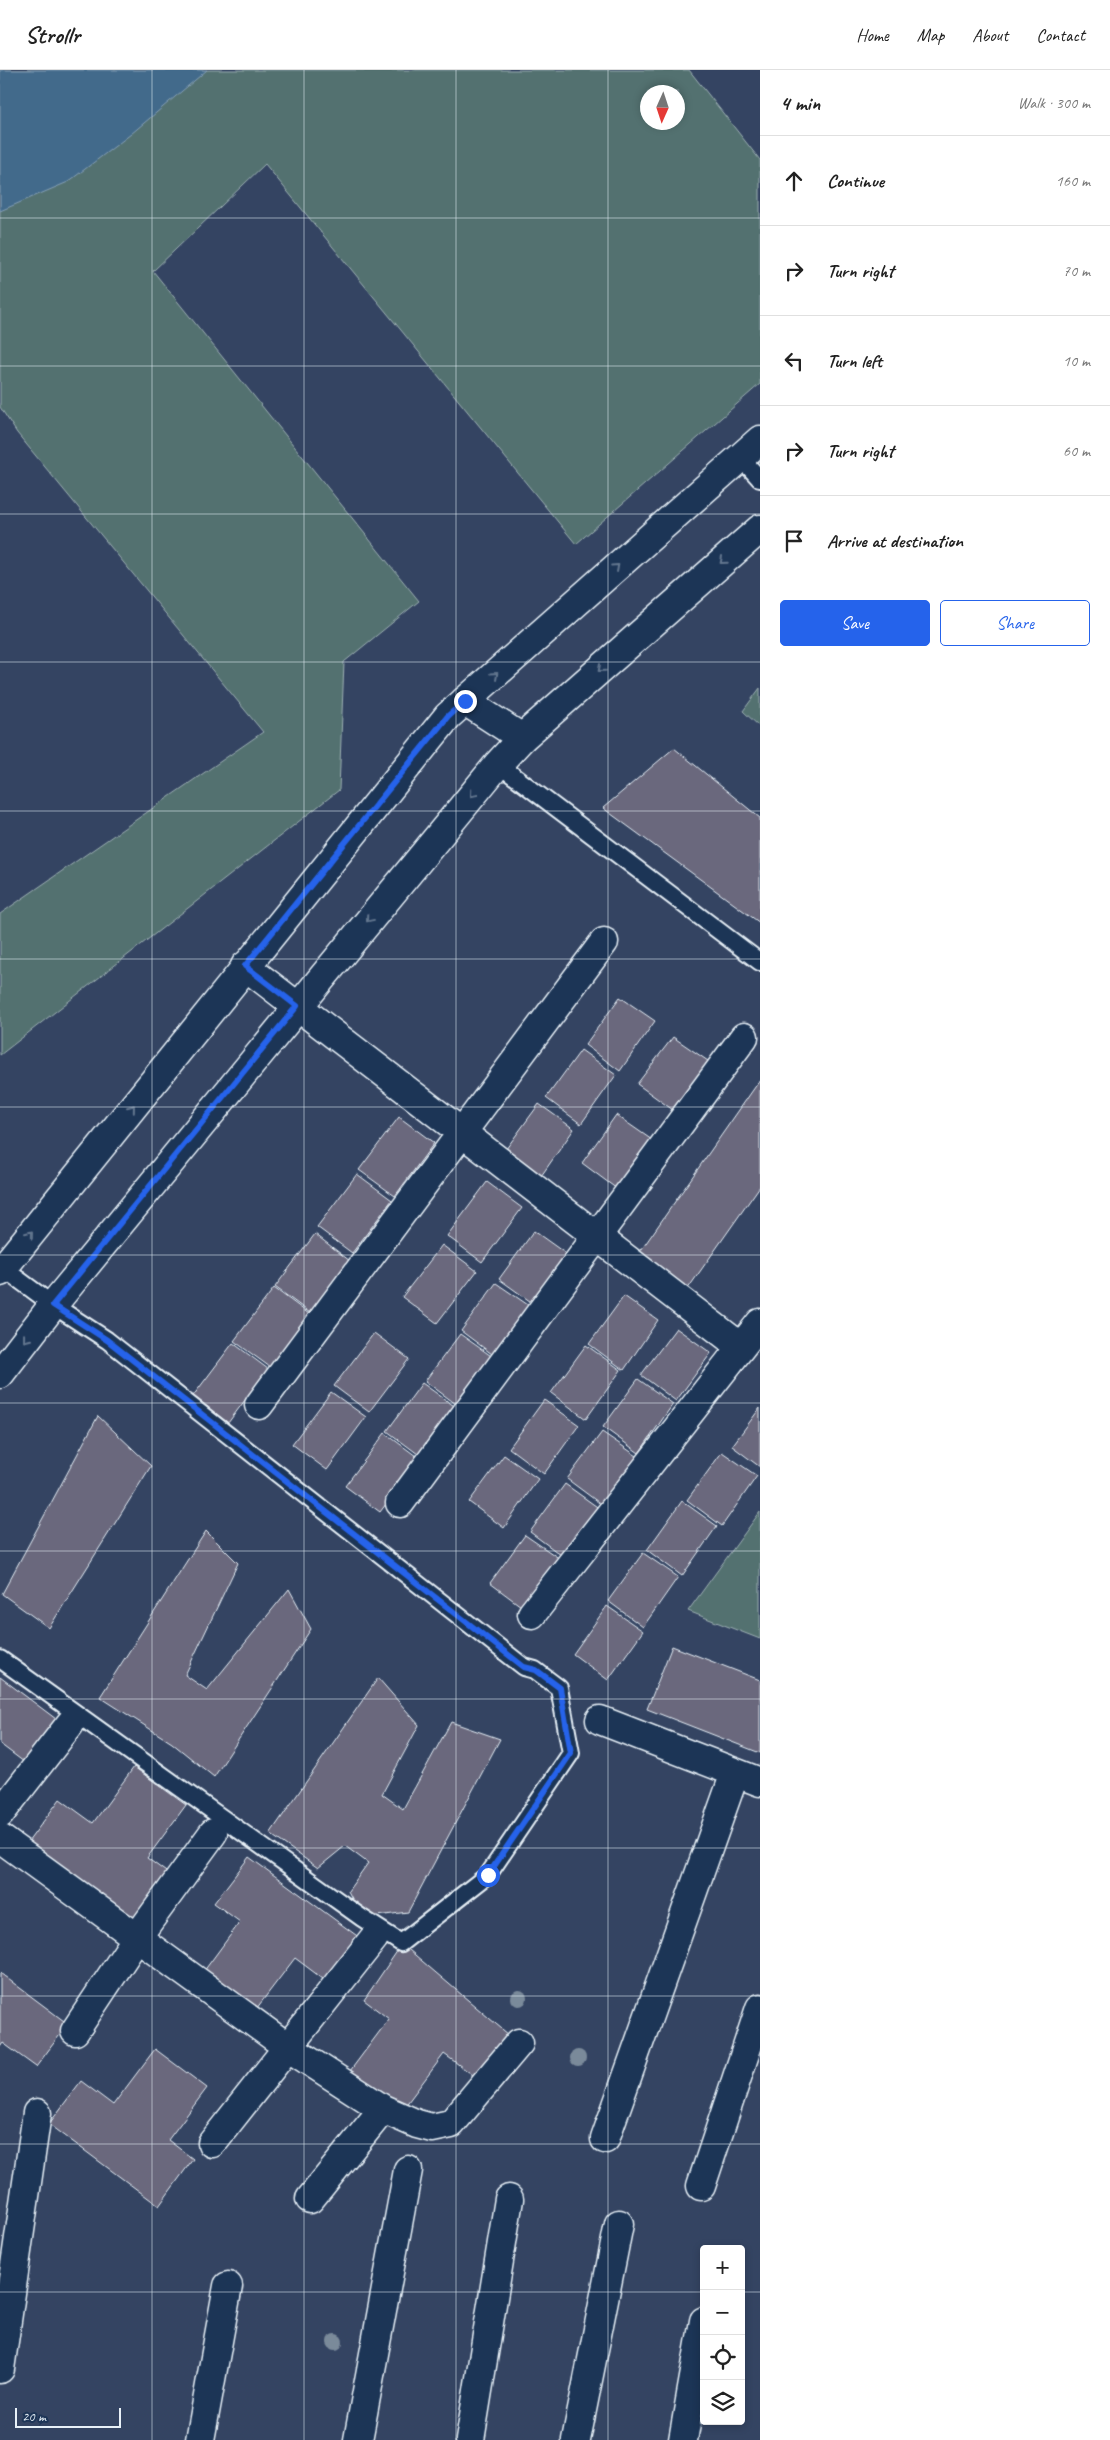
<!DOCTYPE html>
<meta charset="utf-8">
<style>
:root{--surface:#fff;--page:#f6f6f6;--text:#222;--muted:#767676;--line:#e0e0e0;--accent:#2563eb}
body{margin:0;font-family:Caveat,sans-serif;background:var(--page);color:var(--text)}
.controls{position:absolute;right:15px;bottom:15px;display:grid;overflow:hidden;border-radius:5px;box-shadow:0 2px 8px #0003}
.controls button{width:45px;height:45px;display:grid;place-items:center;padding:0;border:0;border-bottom:1px solid var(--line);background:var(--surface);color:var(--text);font:25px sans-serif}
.compass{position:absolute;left:640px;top:15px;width:45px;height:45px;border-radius:50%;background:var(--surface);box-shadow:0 2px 8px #0003;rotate:183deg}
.scale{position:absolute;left:15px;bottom:12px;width:106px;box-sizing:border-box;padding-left:5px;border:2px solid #e8f1f8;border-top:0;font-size:14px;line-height:18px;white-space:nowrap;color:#e8f1f8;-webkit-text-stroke:4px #1d3557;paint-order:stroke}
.stop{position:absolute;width:15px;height:15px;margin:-11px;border:4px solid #2563eb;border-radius:50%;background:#fff}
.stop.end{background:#2563eb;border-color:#fff;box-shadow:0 1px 5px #0008}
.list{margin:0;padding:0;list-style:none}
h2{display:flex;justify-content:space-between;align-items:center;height:65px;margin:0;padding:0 20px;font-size:21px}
h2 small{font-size:16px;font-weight:400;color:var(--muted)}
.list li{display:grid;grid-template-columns:32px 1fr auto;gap:15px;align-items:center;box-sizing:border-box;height:90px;padding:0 20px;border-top:1px solid var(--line)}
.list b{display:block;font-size:19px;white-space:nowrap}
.list em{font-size:16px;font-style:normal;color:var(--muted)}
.actions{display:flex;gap:10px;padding:15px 20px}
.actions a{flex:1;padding:11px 0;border:1px solid var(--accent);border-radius:5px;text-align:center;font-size:18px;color:var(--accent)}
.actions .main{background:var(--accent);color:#fff}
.icon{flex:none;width:28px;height:28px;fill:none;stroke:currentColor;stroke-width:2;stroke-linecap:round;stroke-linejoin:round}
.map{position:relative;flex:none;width:760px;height:2370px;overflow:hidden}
header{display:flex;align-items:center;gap:30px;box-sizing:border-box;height:70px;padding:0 25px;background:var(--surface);border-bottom:1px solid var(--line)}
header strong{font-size:24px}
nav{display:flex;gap:28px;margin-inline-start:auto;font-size:18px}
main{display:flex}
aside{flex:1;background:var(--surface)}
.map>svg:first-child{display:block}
.green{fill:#537170;stroke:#9eb1b4;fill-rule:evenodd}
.water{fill:#436a8b;stroke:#85a0b7}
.building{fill:#6a687d;stroke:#e8f1f8}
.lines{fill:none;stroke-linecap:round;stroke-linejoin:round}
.service-casing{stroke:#e8f1f8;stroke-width:20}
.minor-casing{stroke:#e8f1f8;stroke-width:31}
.tertiary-casing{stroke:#e8f1f8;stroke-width:31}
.service{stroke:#1d3557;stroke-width:16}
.minor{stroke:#1d3557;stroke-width:28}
.tertiary{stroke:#1d3557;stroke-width:28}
.tree{fill:#7a8a9a}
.oneway{stroke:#64778f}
.route{stroke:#2563eb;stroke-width:6}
.grid{fill:none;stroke:#e8f1f8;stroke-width:1;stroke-opacity:0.55}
</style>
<header>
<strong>Strollr</strong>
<nav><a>Home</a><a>Map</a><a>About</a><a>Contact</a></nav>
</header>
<main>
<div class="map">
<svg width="760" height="2370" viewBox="0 0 760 2370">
<rect width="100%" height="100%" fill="#344462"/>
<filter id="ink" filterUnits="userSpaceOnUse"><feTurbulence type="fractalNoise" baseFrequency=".02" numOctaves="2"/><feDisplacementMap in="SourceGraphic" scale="10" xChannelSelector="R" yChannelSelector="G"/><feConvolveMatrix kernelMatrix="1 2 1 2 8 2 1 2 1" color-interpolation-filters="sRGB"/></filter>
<g filter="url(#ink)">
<path class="green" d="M0,0h689l71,90v224l-184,160 -311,-380 -112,107 266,330 -75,61 -5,128 -339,265v-141l263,-182 -246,-299 -17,-26zM648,22h30v30h-30z
M760,618v39l-17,-16z
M760,1442v127l-72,-28z"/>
<path class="water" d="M0,0h207l-76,64 -63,48 -68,29z"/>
<path class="building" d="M674,678l86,70v105l-157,-115z
M620,927l35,24 -35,50 -35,-26z
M673,967l35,24 -35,49 -36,-26z
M581,980l35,25 -35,49 -35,-26z
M760,1010v106l-73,104 -50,-34z
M539,1034l35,25 -35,50 -36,-26z
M616,1045l36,25 -35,49 -35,-26z
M399,1047l35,26 -39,53 -36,-26z
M357,1104l35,26 -40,53 -35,-26z
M487,1112l35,26 -40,54 -35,-26z
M534,1161l35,25 -35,48 -35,-25z
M315,1164l35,27 -40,52 -35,-26z
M442,1175l35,26 -40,52 -35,-26z
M496,1213l35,24 -35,50 -35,-26z
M274,1218l35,26 -39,53 -36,-26z
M624,1226l34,24 -34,50 -35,-26z
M676,1258l35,25 -35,48 -35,-26z
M374,1263l35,26 -40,53 -35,-26z
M460,1264l34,24 -34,49 -35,-26z
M233,1273l35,26 -40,54 -35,-27z
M586,1275l35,25 -35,49 -35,-26z
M638,1309l35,25 -34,49 -36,-26z
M422,1313l35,25 -35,49 -35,-26z
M331,1322l35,25 -39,53 -35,-26z
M544,1330l35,25 -35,49 -35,-26z
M760,1338v59l-28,-21z
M98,1346l53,50 -102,162 -47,-34z
M602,1362l35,24 -35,49 -35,-26z
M385,1363l35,26 -40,53 -35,-26z
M722,1382l35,24 -35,50 -35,-26z
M504,1385l34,24 -34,49 -35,-26z
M565,1414l35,25 -35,49 -35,-26z
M682,1431l35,25 -35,50 -35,-26z
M206,1461l32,32 -53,112 22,15 82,-101 22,40 -97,148 -42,-34 -72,-46z
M525,1465l35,24 -35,50 -35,-26z
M643,1483l35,24 -35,50 -35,-26z
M607,1536l36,25 -35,49 -35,-26z
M672,1576l88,34v73l-113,-44z
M0,1607l60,45 -32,43 -28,-21z
M378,1608l41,47 -37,69 21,15 48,-87 49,17 -92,173 -46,6 -14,-27 20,-28 -23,-17 -27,22 -48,-34z
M134,1697l52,38 -39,53 26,19 -35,47 -110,-82 32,-43 33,24z
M249,1787l111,81 -33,44 -32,-24 -42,55 -52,-38 39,-53 -26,-19z
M402,1874l107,91 -32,43 -33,-24 -42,56 -52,-39 39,-52 -25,-19z
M0,1903l68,51 -32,43 -33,-24 -3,4z
M155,1979l52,39 -39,52 25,19 -34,47 -110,-82 32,-43 32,24z"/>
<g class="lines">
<g class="service-casing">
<path id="service" d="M740,387l20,22
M498,694l262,198
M0,1589l362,259 39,25 87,-68 83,-122 -12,-65 -24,-18 -11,-3 -417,-327 -54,-35 -50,-37"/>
</g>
<g class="minor-casing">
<path id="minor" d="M465,631l57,37
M245,896l496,381
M259,1335l345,-463
M400,1433l344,-466
M532,1544l228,-291
M600,1650l160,62
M0,1744l70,-90
M0,1768l289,210 94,61 34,15 15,4 19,-4 68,-81
M75,1961l63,-95 75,-103
M605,2069l130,-366
M212,2073l162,-205
M701,2116l59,-178
M310,2129l73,-90
M0,2299l37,-256
M200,2370l28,-154
M358,2370l50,-270
M470,2370l39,-241
M576,2370l43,-216
M683,2370l21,-119"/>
</g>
<g class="tertiary-casing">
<path id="tertiary" d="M0,1202l448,-556 312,-276
M0,1304l53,-69 445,-541 24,-26 238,-209"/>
</g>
<use href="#service" class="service"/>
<use href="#minor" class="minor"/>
<use href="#tertiary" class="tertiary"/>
</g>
<g class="tree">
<circle cx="519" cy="1928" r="8"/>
<circle cx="578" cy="1988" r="8"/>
<circle cx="335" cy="2272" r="8"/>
</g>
<defs><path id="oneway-chevron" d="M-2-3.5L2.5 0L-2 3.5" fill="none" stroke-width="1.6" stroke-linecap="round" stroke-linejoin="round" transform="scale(1.25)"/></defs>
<g class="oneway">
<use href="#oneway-chevron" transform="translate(723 491) rotate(139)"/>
<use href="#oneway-chevron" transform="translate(616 497) rotate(-42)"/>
<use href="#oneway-chevron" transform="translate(601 599) rotate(139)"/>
<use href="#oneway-chevron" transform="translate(495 605) rotate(-42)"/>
<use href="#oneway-chevron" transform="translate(473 724) rotate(130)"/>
<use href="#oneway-chevron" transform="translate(369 849) rotate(130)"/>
<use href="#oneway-chevron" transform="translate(132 1038) rotate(-51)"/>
<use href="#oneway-chevron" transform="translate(30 1164) rotate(-51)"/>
<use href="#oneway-chevron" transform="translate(26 1269) rotate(128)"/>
</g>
</g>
<g class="lines" filter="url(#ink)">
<path class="route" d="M465,631l-17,15 -203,250 52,40 -244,299 54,35 417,327 12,3 24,18 11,65 -83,122"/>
</g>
<path class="grid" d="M152,0v2370M304,0v2370M456,0v2370M608,0v2370M0,148h760M0,296h760M0,444h760M0,592h760M0,741h760M0,889h760M0,1037h760M0,1185h760M0,1333h760M0,1481h760M0,1629h760M0,1778h760M0,1926h760M0,2074h760M0,2222h704M741,2222h19"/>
</svg>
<div class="controls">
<button>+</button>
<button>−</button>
<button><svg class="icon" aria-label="locate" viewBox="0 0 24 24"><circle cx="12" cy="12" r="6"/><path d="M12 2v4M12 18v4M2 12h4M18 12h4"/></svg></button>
<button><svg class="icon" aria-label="layers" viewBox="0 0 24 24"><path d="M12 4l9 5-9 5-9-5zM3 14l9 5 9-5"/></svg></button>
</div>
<svg class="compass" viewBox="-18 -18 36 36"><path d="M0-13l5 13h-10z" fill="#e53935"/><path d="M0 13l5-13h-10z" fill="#767676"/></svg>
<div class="scale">20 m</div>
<div class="stop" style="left:488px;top:1805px"></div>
<div class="stop end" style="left:465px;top:631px"></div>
</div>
<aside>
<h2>4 min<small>Walk · 300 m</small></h2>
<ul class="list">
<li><svg class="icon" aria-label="ahead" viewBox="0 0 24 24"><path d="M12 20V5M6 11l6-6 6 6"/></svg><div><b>Continue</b></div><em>160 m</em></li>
<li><svg class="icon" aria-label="right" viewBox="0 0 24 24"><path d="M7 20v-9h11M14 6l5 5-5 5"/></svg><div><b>Turn right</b></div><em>70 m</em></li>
<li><svg class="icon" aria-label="left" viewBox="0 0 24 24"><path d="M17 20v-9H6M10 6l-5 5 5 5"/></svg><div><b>Turn left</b></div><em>10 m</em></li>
<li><svg class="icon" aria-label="right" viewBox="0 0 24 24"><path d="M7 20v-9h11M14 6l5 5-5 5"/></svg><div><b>Turn right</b></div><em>60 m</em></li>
<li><svg class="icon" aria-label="arrive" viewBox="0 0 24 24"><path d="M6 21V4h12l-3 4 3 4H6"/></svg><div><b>Arrive at destination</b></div></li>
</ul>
<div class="actions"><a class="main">Save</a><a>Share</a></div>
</aside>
</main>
